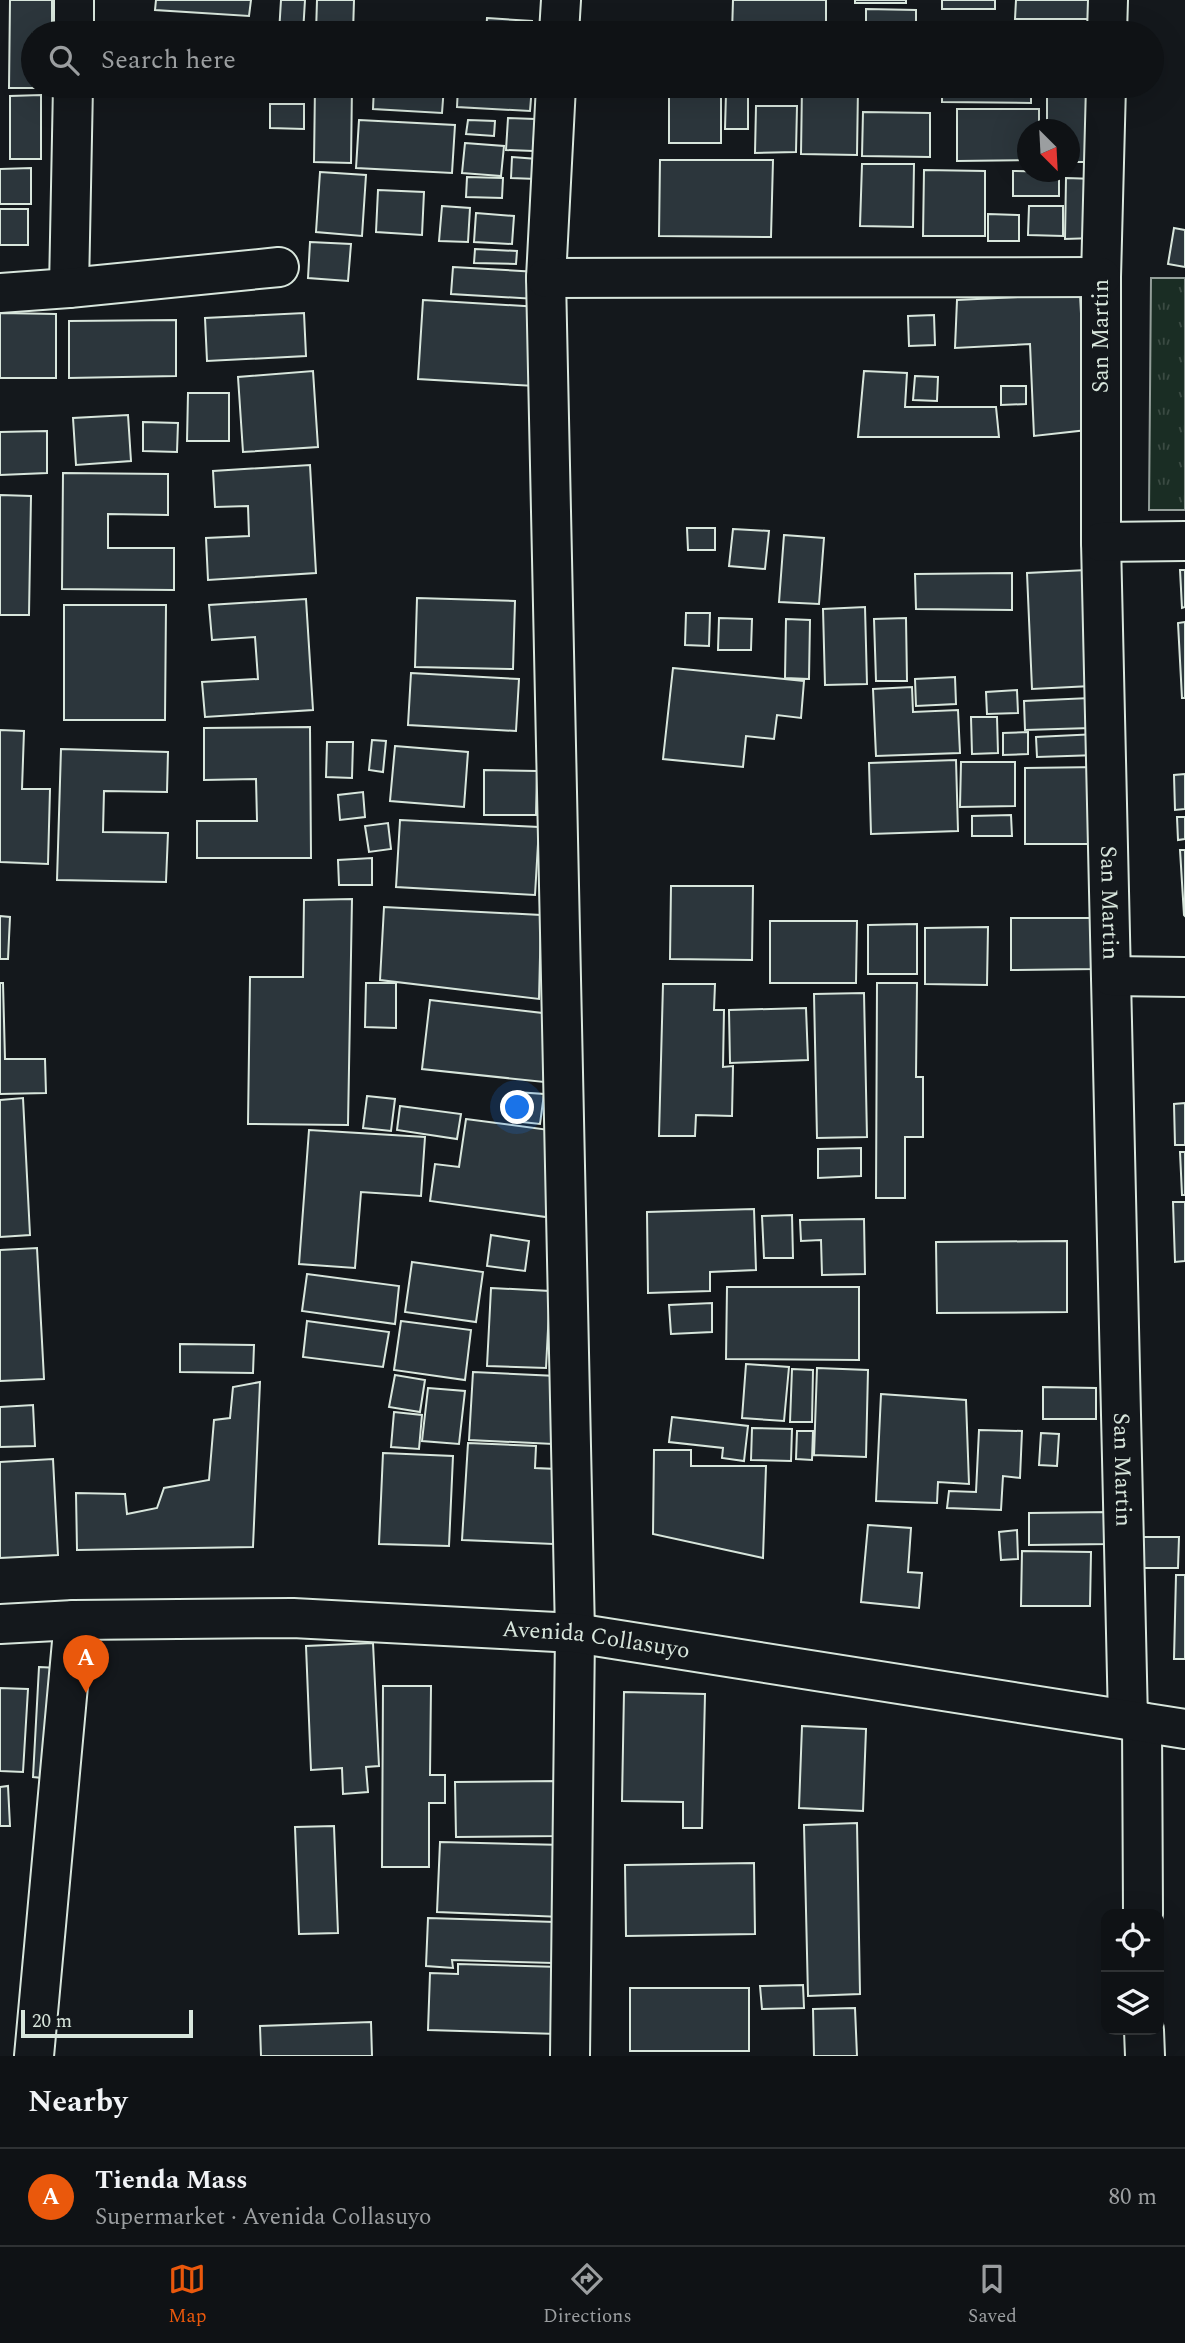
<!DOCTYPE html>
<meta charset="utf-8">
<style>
:root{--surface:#0f1215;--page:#181b1e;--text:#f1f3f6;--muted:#9b9ea0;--line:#2f3234;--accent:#ea580c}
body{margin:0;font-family:Spectral,serif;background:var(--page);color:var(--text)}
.controls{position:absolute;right:21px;bottom:21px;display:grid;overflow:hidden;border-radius:14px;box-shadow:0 7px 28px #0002}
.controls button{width:63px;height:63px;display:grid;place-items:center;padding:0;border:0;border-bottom:2px solid var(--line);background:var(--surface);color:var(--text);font:35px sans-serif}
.compass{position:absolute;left:1017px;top:119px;width:63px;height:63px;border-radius:50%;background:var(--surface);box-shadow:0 7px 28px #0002;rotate:156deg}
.scale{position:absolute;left:21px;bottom:18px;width:172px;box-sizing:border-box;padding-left:7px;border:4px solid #d8e6dc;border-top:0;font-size:19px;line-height:24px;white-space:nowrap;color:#d8e6dc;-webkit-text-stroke:5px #14181c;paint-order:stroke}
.you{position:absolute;left:518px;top:1108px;width:24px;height:24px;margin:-18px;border:5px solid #fff;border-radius:50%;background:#1a73e8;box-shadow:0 0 0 10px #1a73e833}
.badge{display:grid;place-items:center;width:46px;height:46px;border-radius:50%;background:var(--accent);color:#fff;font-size:23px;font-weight:700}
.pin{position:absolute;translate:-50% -58px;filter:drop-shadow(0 2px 4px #0008)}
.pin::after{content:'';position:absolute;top:37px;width:24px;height:21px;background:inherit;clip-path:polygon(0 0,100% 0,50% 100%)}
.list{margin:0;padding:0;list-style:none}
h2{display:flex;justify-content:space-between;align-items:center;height:91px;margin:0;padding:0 28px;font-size:30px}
h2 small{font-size:23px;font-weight:400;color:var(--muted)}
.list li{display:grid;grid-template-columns:46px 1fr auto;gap:21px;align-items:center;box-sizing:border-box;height:98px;padding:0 28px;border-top:2px solid var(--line)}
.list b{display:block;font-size:26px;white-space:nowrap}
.list p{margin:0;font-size:23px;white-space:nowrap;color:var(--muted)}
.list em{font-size:23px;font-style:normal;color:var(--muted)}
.icon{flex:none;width:38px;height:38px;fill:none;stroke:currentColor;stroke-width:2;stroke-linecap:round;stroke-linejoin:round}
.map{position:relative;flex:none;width:1185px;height:2056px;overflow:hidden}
.search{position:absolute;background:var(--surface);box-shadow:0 7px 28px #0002;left:21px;right:21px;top:21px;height:77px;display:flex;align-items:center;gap:18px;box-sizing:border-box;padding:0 24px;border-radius:38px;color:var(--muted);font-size:26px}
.sheet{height:189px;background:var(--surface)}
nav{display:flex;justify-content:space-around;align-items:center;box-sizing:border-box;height:98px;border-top:2px solid var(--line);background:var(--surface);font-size:19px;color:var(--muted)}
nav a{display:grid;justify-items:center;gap:4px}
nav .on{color:var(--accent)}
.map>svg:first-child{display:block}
.grass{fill:url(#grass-tufts);stroke:#939e99;stroke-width:2}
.building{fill:#2c363c;stroke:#d8e6dc;stroke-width:2}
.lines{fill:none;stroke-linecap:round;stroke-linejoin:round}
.minor-casing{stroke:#d8e6dc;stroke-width:42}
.tertiary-casing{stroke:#d8e6dc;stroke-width:42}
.minor{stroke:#14181c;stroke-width:38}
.tertiary{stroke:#14181c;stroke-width:38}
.labels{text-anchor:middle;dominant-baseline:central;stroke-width:5;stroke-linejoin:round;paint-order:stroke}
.street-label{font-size:23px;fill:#d8e6dc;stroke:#14181c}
</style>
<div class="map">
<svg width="1185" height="2056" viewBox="0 0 1185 2056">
<defs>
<pattern id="grass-tufts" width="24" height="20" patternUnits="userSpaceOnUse" patternTransform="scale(1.75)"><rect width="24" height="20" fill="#1a2d24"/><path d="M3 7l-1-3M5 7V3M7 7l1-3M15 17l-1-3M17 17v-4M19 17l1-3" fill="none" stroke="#3b4b43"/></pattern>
</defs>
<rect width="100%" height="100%" fill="#14181c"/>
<path class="grass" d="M1151,278h34v232h-36z"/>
<path class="building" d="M10,0h42v33h-19v53h18v2h-42z
M156,0h95l-2,16 -94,-6z
M281,0h24l-2,33h-24z
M317,0h37l-1,33h-37z
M733,0h93v33h-94z
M855,0h51v3h-51z
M942,0h53v9h-53z
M1016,0h77l-1,19h-77z
M866,9l50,1v23h-50z
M487,18l45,3v12h-46z
M444,22l31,2 -1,9h-30z
M1038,26h52v7h-52z
M943,31l89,1v1h-90z
M272,86h32v10h-32z
M315,86h37l-1,77 -37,-1z
M374,86h70l-2,27 -69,-4z
M458,86h74l-2,25 -73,-4z
M802,86l56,1 -1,68 -56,-1z
M865,86h50v5l-50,-1z
M942,86h89v17l-89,-1z
M1047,86h47l-1,76h-23v-32h-23z
M669,87l52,1v55h-52z
M726,93l22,1v35h-23z
M41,95v64h-31v-63z
M270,104h34v25l-34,-1z
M756,106h41l-1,46 -41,1z
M957,109h82v21h-11v30l-71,1z
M863,112l67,1v44l-68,-1z
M508,118l27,1 -2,32 -27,-1z
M359,120l96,5 -3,48 -96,-5z
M468,120l27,1 -1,15 -28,-2z
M465,143l39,3 -3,30 -39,-3z
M512,157l25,2 -1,20 -25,-1z
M660,160h113l-2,77 -112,-1z
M862,164h52l-1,63 -53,-1z
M31,168v36h-31v-35z
M924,170l61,1v65h-62z
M1013,171l46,1v24h-46z
M320,172l46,3 -4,61 -46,-4z
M467,177l36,1 -1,20 -36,-1z
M1066,178l29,1v59l-30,1z
M378,190l46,2 -2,43 -46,-3z
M442,206l28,2 -2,34 -29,-1z
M1029,206h34v30l-35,-1z
M0,209h28v36h-28z
M476,213l38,3 -2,28 -38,-2z
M988,214l31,1v26h-31z
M1174,228l11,2v37l-17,-3z
M310,242l41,2 -3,37 -40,-3z
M475,249l42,2 -1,13 -42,-1z
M453,267l85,5 -2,27 -85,-5z
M1080,294l7,136 -53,6 -4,-92 -75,4 2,-48z
M423,300l117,7 -5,79 -117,-7z
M0,313l56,1v64h-56z
M304,313l2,43 -99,5 -2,-43z
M934,315l1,30 -26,1 -1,-30z
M176,320v56l-107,2v-57z
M313,371l5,76 -75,5 -5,-75z
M864,371l43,2 -2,34h91l3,30h-141z
M915,376l23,1 -1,24 -24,-1z
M1001,386h25v18l-25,1z
M188,393h41v48h-42z
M128,415l3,46 -55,4 -3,-47z
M143,422l35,1 -1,29 -34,-1z
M47,431v42l-47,2v-43z
M310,465l6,108 -108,7 -2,-42 43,-2 -1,-30 -33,1 -2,-36z
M63,473l105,1v41l-60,-1v34h66v42l-112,-1z
M0,495l31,1 -2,119h-29z
M687,528h28v22h-27z
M733,529l36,2 -4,38 -36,-3z
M784,535l40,3 -5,66 -40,-2z
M1087,570l4,116 -59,3 -5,-116z
M1180,570h5v37l-3,1z
M1012,573v37l-96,-1 -1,-35z
M417,598l98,3 -2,68 -98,-2z
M306,599l7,111 -108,7 -3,-35 56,-3 -3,-42 -43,3 -3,-35z
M64,605h102l-1,115h-101z
M865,607l2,77 -42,1 -2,-76z
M686,613h24l-1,33 -24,-1z
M719,618l33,1 -1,31h-33z
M906,618l1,63h-31l-2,-62z
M786,619l24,1 -1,59 -24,-1z
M1185,622v76h-3l-4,-75z
M673,668l131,13 -3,37 -24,-3 -3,24 -28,-3 -3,31 -80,-8z
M411,673l108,6 -3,52 -108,-6z
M955,677l1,27 -40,2 -1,-27z
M912,687l1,25 45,-2 2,43 -84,3 -3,-67z
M1017,690l1,23 -31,1 -1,-22z
M1090,698l1,30 -66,2 -1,-29z
M971,717h26l1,36 -26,1z
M310,727l1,131h-114v-37h60l-1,-42 -52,1v-52z
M0,730l24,1 -2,58h28l-2,75 -48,-2z
M1028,732v22l-25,1v-22z
M1097,734l1,21 -61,2 -1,-20z
M372,740l14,1 -3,31 -14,-2z
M327,742h26l-1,36 -26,-1z
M395,746l73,6 -4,55 -74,-6z
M61,749l107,3 -1,40 -63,-1 -1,41 65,1 -2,49 -109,-2z
M956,760l2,71 -87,3 -2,-71z
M961,762h54v44l-55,1z
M1099,767l-1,77h-73v-76z
M484,770l53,1 -1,44h-52z
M1185,774v35l-10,1 -1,-35z
M363,792l2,25 -25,3 -2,-25z
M1011,815l1,21h-40v-20z
M1177,817h8v22l-7,1z
M400,820l139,7 -4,68 -139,-8z
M388,823l3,26 -22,3 -4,-26z
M1180,850h5v66l-1,-1z
M372,858v27h-33l-1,-25z
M671,886h82l-1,74 -82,-1z
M352,899l-4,226 -100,-1 2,-147h53l1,-77z
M384,907l157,8 -2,84 -159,-19z
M0,916l10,1 -2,42h-8z
M1011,918h84l1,51 -85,1z
M770,921h87l-1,62h-86z
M917,924v50h-49v-49z
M988,927l-1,58 -62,-1v-56z
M0,983h3l2,76h40l1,34 -46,1z
M366,983h30v45l-31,-1z
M877,983h40l-1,94h7v60h-18v61h-29z
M663,984h52l-1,26h10l-1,57 10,-1 -1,50 -36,-1 -1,21h-36z
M864,993l3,144 -50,1 -3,-144z
M430,1000l121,14 -7,68 -122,-13z
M806,1008l2,52 -78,3 -1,-53z
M516,1092l28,2 -4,30 -27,-3z
M367,1096l28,3 -4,32 -28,-3z
M23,1098l7,137 -30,2v-137z
M1185,1103v42h-10l-1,-41z
M400,1106l61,8 -4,25 -60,-9z
M466,1119l91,12 -11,86 -116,-16 5,-37 24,3z
M309,1130l116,7 -4,59 -60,-4 -6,76 -56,-4z
M861,1148v28l-43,2v-29z
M1180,1152h5v43h-3z
M1173,1202h12v59l-10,1z
M754,1209l2,61 -46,2v19l-62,2 -1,-81z
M792,1215l1,43h-29l-2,-42z
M864,1219l1,55 -43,1 -1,-35 -20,1 -1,-21z
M491,1235l38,6 -4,30 -38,-5z
M1067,1241v71l-130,1 -1,-71z
M37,1248l7,131 -44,2v-131z
M412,1262l71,10 -7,50 -71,-10z
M307,1274l92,12 -4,38 -93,-13z
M727,1287h132v73l-133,-1z
M491,1288l59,3 -4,77 -59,-2z
M712,1303v29l-41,2 -2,-29z
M307,1321l82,11 -6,35 -80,-10z
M401,1321l70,9 -6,50 -71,-10z
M180,1344l74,1 -1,28 -73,-1z
M746,1364l43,3 -5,54 -42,-3z
M817,1368l51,2 -2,87 -52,-2z
M792,1369l21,1 -1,52h-22z
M473,1372l84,4 -4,68 -84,-4z
M395,1375l30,5 -5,32 -31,-5z
M260,1382l-7,165 -176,3 -1,-57 49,1 2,20 30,-6 7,-20 45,-8 5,-60 16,-2 3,-31z
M1043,1387l53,1v31h-53z
M428,1388l37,3 -6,53 -37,-3z
M881,1394l85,6 3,84 -31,-2 -1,21 -61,-2z
M33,1405l2,41 -35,1v-40z
M394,1412l28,3 -3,34 -28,-2z
M672,1417l76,9 -4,35 -22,-3 1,-10 -54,-6z
M752,1428l40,1 -1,32 -40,-1z
M979,1430l43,1 -2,47 -17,-2 -2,34 -54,-2 2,-17 27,1z
M797,1431h16l-1,29 -16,-1z
M1041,1433l18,1 -2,32 -18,-1z
M468,1443l68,3 -1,22 22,1 -4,75 -91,-4z
M654,1450h37v16h75l-3,92 -110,-24z
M383,1453l70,3 -4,90 -70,-2z
M53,1459l5,96 -58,3v-96z
M1110,1512v32l-81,1v-32z
M868,1525l43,3 -3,44 14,1 -3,35 -58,-6z
M1017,1530l1,29 -17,1 -2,-28z
M1130,1537h49l-1,31h-48z
M1022,1551l69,1 -1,54h-69z
M1176,1575h9v84h-11z
M373,1643l6,123 -13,1 2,25 -25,2 -1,-26 -31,2 -5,-124z
M39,1667l20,1 -6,111 -20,-2z
M383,1686h48l-1,89h15v28h-16v64h-47z
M0,1688l28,1 -5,83 -23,-1z
M624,1692l81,2 -3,134h-19v-26l-61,-1z
M802,1726l64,3 -3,82 -64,-3z
M557,1781v55l-101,1 -1,-55z
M8,1786l2,40h-10v-39z
M857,1823l3,171 -52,2 -4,-171z
M334,1826l4,107 -39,1 -4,-107z
M440,1842l125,3 -3,72 -125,-5z
M754,1863l1,71 -129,2 -1,-71z
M428,1918l127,4 -2,41 -101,-3 1,8 -27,-2z
M458,1964l102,3 -2,67 -130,-4 2,-57 28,1z
M803,1985l1,23 -42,1 -2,-23z
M630,1988h119v63h-119z
M855,2008l2,48h-43l-1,-47z
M371,2022l1,34h-111l-1,-30z"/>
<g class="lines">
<g class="minor-casing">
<g id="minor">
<path d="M74,33v-33"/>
<path d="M559,33l2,-33"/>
<path d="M1107,33l1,-33"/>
<path d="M556,86l-10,192 29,1355 -5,423"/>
<path id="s1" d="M1106,86l-5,191v265l27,1178"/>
<path d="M546,278l555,-1"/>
<path d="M69,288l4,-202"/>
<path d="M0,293l69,-5 210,-21"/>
<path d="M1101,542l84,-1"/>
<path d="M1111,976l74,1"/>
<path d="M1142,1722l1,192"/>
<path d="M1144,2030l1,26"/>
<path d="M34,2056l40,-436"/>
</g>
</g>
<g class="tertiary-casing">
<g id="tertiary">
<path id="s2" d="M0,1624l74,-4 219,-2 282,15 610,96"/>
</g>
</g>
<use href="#minor" class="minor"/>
<use href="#tertiary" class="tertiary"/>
</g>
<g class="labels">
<g class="street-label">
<text transform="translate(1101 336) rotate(-90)">San Martin</text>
<text stroke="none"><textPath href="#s1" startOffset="817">San Martin</textPath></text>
<text stroke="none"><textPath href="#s1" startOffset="1384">San Martin</textPath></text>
<text stroke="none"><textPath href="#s2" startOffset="597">Avenida Collasuyo</textPath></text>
</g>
</g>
</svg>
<div class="controls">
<button><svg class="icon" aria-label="locate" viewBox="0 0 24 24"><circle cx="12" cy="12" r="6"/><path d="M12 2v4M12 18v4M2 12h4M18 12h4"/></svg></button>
<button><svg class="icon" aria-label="layers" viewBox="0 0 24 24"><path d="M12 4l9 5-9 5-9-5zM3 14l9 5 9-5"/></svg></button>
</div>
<svg class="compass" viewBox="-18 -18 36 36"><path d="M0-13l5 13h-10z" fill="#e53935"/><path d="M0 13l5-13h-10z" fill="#9b9ea0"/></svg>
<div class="scale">20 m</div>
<div class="you"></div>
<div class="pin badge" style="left:86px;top:1693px">A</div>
<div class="search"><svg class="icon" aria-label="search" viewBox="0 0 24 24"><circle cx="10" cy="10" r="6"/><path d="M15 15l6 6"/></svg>Search here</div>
</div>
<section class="sheet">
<h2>Nearby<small></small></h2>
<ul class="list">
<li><span class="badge">A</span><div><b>Tienda Mass</b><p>Supermarket · Avenida Collasuyo</p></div><em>80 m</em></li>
</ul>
</section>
<nav>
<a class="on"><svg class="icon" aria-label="map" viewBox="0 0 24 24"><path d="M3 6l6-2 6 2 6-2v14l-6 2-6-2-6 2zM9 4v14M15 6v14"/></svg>Map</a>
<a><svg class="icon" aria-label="directions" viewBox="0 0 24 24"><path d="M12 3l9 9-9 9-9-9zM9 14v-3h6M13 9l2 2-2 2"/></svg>Directions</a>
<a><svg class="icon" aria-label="saved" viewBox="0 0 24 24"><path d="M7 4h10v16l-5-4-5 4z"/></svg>Saved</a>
</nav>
